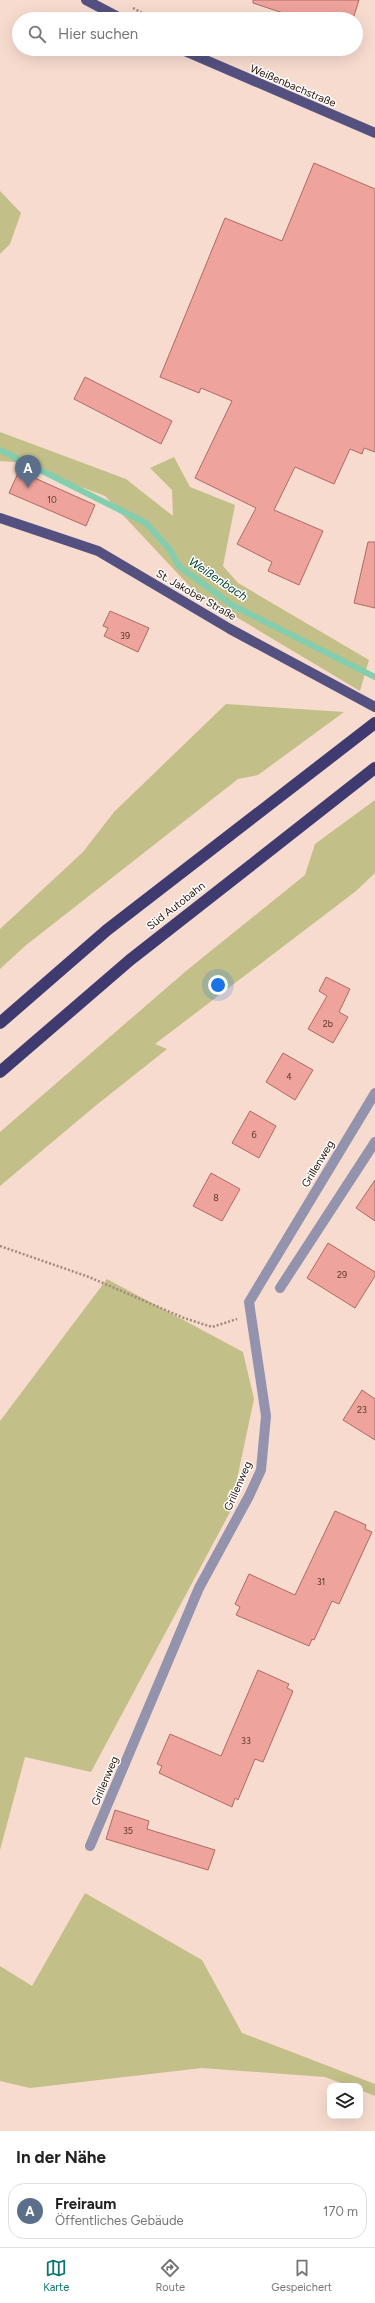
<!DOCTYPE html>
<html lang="de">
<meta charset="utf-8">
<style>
:root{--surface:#fff;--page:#f6f6f6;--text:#222;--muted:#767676;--line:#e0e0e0;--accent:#0f766e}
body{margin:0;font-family:Figtree,sans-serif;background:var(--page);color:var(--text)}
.controls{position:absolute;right:12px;bottom:12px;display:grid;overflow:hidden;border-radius:8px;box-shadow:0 4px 16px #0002}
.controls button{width:36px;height:36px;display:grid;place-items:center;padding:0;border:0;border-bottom:1px solid var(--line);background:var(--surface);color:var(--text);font:20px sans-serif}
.you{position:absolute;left:218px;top:985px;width:14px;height:14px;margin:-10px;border:3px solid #fff;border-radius:50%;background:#1a73e8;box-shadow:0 0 0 6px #1a73e833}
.badge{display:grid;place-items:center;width:26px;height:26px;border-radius:50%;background:var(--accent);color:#fff;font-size:13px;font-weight:700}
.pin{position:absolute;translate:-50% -33px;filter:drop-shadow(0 1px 2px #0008)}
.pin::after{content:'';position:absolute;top:21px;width:14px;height:12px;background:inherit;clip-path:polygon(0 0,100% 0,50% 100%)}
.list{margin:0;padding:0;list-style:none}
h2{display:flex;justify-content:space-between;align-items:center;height:52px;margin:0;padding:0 16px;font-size:17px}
h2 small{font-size:13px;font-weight:400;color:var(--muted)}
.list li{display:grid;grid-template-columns:26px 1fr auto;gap:12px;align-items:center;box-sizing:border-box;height:56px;margin:0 8px 8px;padding:0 8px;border:1px solid var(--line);border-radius:16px}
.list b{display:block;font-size:15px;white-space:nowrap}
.list p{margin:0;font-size:13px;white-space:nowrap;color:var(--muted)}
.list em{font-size:13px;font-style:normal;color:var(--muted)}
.icon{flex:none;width:22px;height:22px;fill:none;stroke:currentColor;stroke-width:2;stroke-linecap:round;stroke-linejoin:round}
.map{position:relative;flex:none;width:375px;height:2131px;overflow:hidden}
.search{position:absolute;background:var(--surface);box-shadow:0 4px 16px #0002;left:12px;right:12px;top:12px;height:44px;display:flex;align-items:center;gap:10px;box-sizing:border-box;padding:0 14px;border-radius:22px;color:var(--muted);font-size:15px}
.sheet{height:116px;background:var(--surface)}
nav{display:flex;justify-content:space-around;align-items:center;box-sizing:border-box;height:56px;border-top:1px solid var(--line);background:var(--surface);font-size:11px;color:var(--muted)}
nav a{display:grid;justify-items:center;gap:2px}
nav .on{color:var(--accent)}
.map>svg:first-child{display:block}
.green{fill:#c2bf88}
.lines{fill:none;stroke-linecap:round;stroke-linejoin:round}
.stream{stroke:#83ceae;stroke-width:6}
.building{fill:#eea39c;stroke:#af6a64}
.path{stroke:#a3897d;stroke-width:2.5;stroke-dasharray:2 2;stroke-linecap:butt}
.minor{stroke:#9393ae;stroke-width:10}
.major{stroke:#545180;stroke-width:10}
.highway{stroke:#3f3a6f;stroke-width:12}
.labels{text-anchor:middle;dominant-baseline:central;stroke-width:3;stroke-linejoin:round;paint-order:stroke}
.number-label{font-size:9px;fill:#5c372d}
.street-label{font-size:11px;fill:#2b1308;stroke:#fff}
.water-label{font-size:12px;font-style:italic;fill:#034531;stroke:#fff}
</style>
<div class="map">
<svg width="375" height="2131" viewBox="0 0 375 2131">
<rect width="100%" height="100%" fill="#f7dbce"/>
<path class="green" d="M0,191l21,22 -11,31 -10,10z
M0,432l126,47 47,37 -1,-26 -22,-22 24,-11 16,30 45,18 -12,61 15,17 131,77 -9,31 -164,-98 -91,-97 -91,-34 -14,-1z
M226,704l118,8 -86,63 -20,4 -213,167 -25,23v-40l83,-77 31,-40z
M375,800v73l-19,18 -201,153 12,5 -73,58 -94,79v-54l186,-161 119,-96 10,-31z
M107,1279l136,73 11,47 -24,113 -139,260 -66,-15 -25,93v-429z
M85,1893l117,67 40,73 133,51v12l-15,-6v-4h-11l-24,-9 -123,-9 -172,20 -30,-7v-115l32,20z"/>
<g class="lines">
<path class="stream" d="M0,450l146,73 24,27 9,16 53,39 143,72"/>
</g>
<path class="building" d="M253,0h106l-6,19h-52l-48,-16z
M314,163l61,26v263l-11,-4 -2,6 -12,-5 -16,35 -39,-17 -21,43 49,21 -24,54 -31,-14 4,-9 -35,-18 19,-36 -61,-30 37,-77 -31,-13 -2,5 -39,-16 65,-159 57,23z
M85,377l87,44 -11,23 -87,-45z
M19,471l76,34 -9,21 -77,-33z
M368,542h7v66l-21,-5z
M110,611l39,17 -11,24 -34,-16 4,-8 -5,-2z
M326,977l24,12 -11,23 9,5 -15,26 -25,-14 19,-33 -8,-5z
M283,1053l30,17 -18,30 -29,-18z
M250,1111l26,15 -17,32 -27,-15z
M211,1173l29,16 -18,32 -29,-15z
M375,1180v41l-19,-13z
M328,1243l47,29v4l-20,32 -48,-30z
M362,1390l13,9v41l-32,-20z
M335,1511l31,14 -1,4 7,3 -33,72 -7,-3 -18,39 -2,-1 -3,7 -73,-31 4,-8 -5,-3 14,-30 46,21z
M258,1670l31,14 -2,4 6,3 -30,71 -8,-3 -17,41 -3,-2 -3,9 -73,-34 3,-7 -5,-2 13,-30 51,22z
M115,1810l34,11 -2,8 68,21 -7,20 -102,-31z"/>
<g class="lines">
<path class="path" d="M133,8l21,11
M0,1246l89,31 95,41 28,9 25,-8"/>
<path class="minor" d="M280,1288l95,-146
M90,1846l109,-258 50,-92 12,-26 5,-54 -17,-114 126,-209"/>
<path class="major" d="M86,0l36,19
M180,49l195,84
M0,518l98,33 132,78 145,78"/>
<path class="highway" d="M0,1023l107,-93 268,-207
M0,1072l130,-112 245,-192"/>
</g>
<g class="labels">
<g class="number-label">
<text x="52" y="499">10</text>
<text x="125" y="635">39</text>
<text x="328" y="1023">2b</text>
<text x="289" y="1076">4</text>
<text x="254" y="1134">6</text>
<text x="216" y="1197">8</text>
<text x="342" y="1274">29</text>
<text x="362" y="1409">23</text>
<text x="321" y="1581">31</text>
<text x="246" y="1740">33</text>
<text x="128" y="1830">35</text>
</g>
<g class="street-label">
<text transform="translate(293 86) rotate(23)">Weißenbachstraße</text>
<text transform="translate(196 595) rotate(30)">St. Jakober Straße</text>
<text transform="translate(176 906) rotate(-38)">Süd Autobahn</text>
<text transform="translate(318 1164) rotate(-59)">Grillenweg</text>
<text transform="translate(238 1486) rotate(-66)">Grillenweg</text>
<text transform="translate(105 1781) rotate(-67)">Grillenweg</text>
</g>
<g class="water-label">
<text transform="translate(218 579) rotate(34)">Weißenbach</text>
</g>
</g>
</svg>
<div class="controls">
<button><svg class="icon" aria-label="layers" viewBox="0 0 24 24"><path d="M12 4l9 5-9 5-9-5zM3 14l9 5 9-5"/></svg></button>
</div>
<div class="you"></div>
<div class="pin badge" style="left:28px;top:488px;background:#5c6f8a">A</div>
<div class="search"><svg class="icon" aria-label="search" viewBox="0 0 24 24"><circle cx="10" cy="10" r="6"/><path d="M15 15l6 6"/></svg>Hier suchen</div>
</div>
<section class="sheet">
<h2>In der Nähe<small></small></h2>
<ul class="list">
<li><span class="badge" style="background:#5c6f8a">A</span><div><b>Freiraum</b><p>Öffentliches Gebäude</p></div><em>170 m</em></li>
</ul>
</section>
<nav>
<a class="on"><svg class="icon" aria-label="map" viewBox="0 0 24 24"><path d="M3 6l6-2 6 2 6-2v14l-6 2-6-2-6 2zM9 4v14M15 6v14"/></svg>Karte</a>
<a><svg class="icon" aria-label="directions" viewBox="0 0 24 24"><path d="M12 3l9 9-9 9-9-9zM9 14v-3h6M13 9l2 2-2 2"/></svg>Route</a>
<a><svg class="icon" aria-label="saved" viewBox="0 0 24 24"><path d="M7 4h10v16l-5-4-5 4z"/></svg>Gespeichert</a>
</nav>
